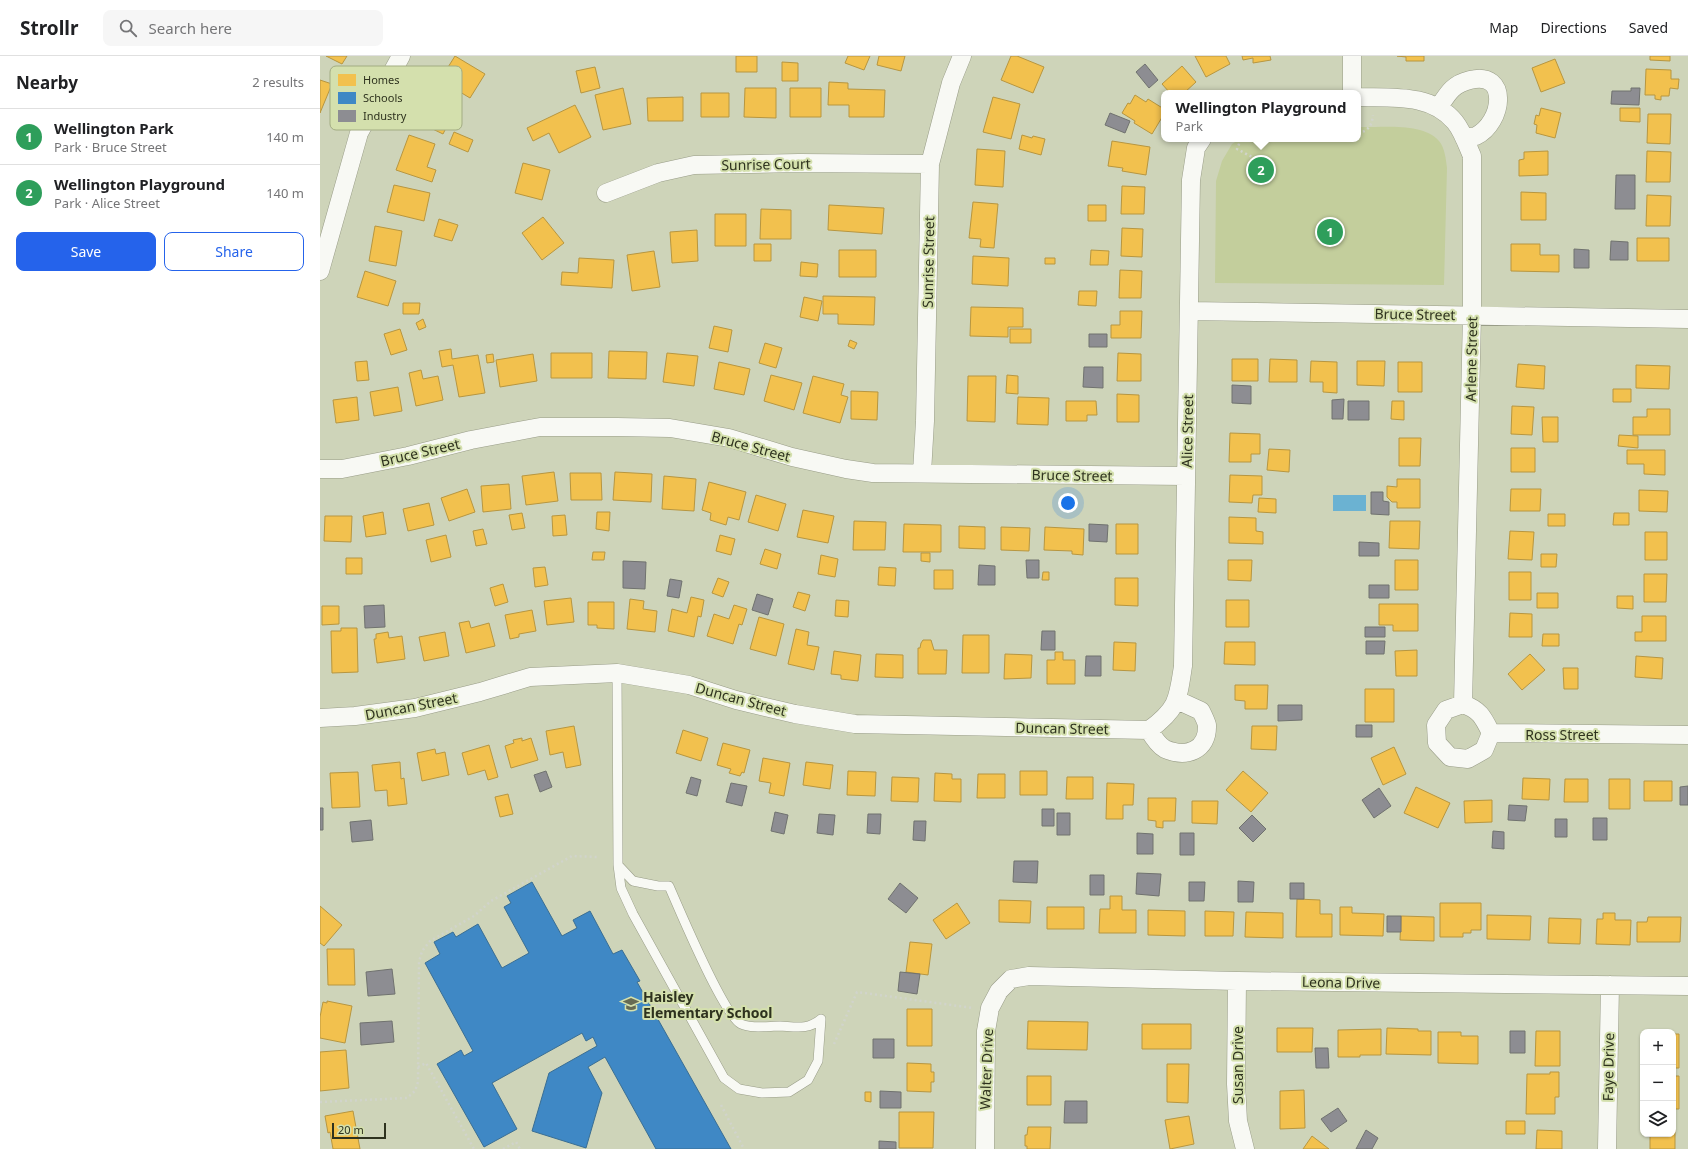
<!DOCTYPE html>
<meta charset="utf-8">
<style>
:root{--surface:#fff;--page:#f6f6f6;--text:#202124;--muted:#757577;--line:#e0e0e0;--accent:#2563eb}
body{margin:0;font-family:"Noto Sans",sans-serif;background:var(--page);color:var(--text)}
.controls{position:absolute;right:12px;bottom:12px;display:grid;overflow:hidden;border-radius:8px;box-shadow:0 1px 3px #0004}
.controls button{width:36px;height:36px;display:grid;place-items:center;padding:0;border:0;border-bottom:1px solid var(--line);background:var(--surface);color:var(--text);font:20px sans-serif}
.scale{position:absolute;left:12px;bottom:10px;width:54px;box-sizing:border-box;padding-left:4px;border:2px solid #2e321e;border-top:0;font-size:11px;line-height:14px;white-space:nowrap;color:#2e321e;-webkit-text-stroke:3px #d4e0ad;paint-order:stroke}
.you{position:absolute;left:748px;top:447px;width:14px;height:14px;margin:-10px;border:3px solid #fff;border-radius:50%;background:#1a73e8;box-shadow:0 0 0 6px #1a73e833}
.badge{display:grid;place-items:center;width:26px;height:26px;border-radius:50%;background:var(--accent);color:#fff;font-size:13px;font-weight:700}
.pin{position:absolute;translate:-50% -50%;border:2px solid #fff;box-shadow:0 1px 4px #0006}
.popup{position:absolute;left:841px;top:34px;width:200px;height:52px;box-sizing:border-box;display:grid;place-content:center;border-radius:8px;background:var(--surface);filter:drop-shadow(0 1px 3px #0005);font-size:13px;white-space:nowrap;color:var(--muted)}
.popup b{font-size:15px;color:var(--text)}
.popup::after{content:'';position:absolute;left:50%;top:100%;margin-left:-8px;border:8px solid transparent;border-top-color:var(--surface)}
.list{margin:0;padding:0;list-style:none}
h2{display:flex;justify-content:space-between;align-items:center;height:52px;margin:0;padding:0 16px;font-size:17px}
h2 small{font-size:13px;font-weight:400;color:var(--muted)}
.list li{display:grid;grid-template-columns:26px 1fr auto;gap:12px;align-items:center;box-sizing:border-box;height:56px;padding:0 16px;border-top:1px solid var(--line)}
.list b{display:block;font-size:15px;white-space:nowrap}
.list p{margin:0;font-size:13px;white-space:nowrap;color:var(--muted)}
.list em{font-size:13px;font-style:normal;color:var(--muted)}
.actions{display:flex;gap:8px;padding:12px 16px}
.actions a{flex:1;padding:9px 0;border:1px solid var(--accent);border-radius:8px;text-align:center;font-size:14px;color:var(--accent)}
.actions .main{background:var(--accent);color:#fff}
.icon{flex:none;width:22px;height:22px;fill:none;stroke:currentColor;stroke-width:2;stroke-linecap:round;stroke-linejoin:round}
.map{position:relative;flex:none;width:1368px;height:1093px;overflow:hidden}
header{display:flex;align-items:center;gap:24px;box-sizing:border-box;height:56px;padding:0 20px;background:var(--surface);border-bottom:1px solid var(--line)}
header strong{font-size:19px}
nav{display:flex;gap:22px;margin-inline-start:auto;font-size:14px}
.search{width:280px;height:36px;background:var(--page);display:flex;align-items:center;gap:10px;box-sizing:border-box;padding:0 14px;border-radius:8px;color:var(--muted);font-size:15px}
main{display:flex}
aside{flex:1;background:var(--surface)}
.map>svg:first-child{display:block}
.green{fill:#c3ce9c}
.water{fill:#6bb2d2}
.homes{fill:#f2c14e;stroke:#b79640}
.schools{fill:#3f88c5;stroke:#3a6e93}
.industry{fill:#8d8d92;stroke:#70726f}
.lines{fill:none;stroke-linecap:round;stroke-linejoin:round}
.lane-casing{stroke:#989c87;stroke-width:10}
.street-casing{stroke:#989c87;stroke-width:19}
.path{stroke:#d1d4cb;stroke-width:2.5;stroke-dasharray:2 3;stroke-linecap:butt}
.lane{stroke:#f8f9f4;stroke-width:9}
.street{stroke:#f8f9f4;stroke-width:18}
.labels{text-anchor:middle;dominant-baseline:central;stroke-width:4;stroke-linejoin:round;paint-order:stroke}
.street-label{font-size:14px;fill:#2e321e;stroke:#d4e0ad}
.poi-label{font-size:14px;font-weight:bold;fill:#2e321e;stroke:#d4e0ad;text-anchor:start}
.key{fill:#d4e0ad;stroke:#a2ac82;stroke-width:1}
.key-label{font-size:11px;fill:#2e321e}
</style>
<header>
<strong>Strollr</strong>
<div class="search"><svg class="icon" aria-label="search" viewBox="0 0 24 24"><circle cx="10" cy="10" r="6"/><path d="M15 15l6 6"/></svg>Search here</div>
<nav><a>Map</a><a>Directions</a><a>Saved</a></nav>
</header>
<main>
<aside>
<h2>Nearby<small>2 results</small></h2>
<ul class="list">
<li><span class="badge" style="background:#2e9e5b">1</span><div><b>Wellington Park</b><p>Park · Bruce Street</p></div><em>140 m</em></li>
<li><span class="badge" style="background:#2e9e5b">2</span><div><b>Wellington Playground</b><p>Park · Alice Street</p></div><em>140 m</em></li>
</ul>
<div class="actions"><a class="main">Save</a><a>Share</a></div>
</aside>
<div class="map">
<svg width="1368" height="1093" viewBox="0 0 1368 1093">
<rect width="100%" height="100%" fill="#ced4b9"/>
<path class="green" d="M1038,71c23,1 65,-5 81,14 6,7 7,19 8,27l-3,117 -229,-2 1,-102 6,-20 10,-17 8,-5h118z"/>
<path class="water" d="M1013,439h33v16h-33z"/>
<path class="homes" d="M6,0h21l-5,8z
M135,0l30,18 -15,24 -30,-18z
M416,0h21v16h-21z
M528,0h22l-6,14 -19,-7z
M559,0h26l-4,15 -24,-6z
M691,0h6l27,11 -11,26 -32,-13z
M875,0h31l4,8 -24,13z
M922,0h28l1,4 -18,3v-5l-10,2z
M1077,0h27v5h-18v-4z
M1330,0h20v5l-20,-1z
M1235,3l10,24 -24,9 -9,-24z
M462,6l16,1v18h-16z
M862,10l14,16 -12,11h-14l-8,-9z
M275,11l5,21 -19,5 -5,-22z
M1326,13l25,1v9h8l-1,10 -8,-1 -1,8h-8v4l-6,-1v-4h-10z
M0,24l12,4 -12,29z
M509,26l19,1v6l37,1 -1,27h-35v-12h-21z
M303,32l8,36 -28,6 -8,-35z
M425,32h31v30l-32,-1z
M470,32h31v29h-31z
M113,33l26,13 -16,32 -27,-13z
M381,37h28v24h-28z
M815,39l11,7 2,-3 16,10v5l-12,20 -18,-11 1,-2 -13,-8 6,-10 2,1z
M363,41v24h-35l-1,-23z
M673,41l27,7 -9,35 -28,-7z
M255,49l16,32 -32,16 -10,-20 -16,8 -6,-13z
M1221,52l20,5 -6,25 -19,-5 1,-8 -3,-1 2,-9 3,1z
M1300,52h20v14l-20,-1z
M1328,58h23l-1,30 -23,-1z
M134,76l19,8 -5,12 -19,-8z
M89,79l26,9 -8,23 9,3 -4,12 -36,-12z
M702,79l10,3 1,-2 12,3 -4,16 -22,-6z
M792,85l38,6 -4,28 -24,-4 1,-3 -15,-2z
M657,93l28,2 -2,36 -28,-2z
M1228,95v24l-29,1v-16l5,-1v-7z
M1327,95l24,1 -1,30h-24z
M203,107l27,7 -8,30 -27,-7z
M74,129l36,8 -6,28 -37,-9z
M802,130l23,1 -1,27h-23z
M1201,136l25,1v27h-25z
M1327,139l24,1 -1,30h-24z
M653,146l25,2 -4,44 -14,-1 1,-8 -12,-1z
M509,149l55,3 -2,26 -54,-4z
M768,149h18v16h-18z
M441,153l30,1v29h-31z
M395,158h31v32h-31z
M223,161l21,26 -22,17 -20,-27z
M119,163l19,6 -6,16 -18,-5z
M55,170l27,5 -6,35 -27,-5z
M802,172l21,1 -1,28 -21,-1z
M377,174l1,31 -26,2 -2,-31z
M1317,182h32v23h-32z
M434,188h17v17h-17z
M1191,188h29v11h19v17l-48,-1z
M519,194h37v27h-37z
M771,194l18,1 -1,14h-18z
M334,195l6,36 -28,4 -5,-36z
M653,200l36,2 -1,28 -36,-2z
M259,202l35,2 -2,28 -51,-3 1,-13 16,1z
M725,202h10v6h-10z
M481,206l17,2 -1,13 -17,-1z
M800,214l22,1 -1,27h-22z
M45,215l31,10 -8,25 -31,-9z
M759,235h18l-1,15 -18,-1z
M503,240l52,1 -1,28 -36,-1v-10h-15z
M484,241l18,4 -4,20 -18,-4z
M83,247h17l-1,11h-16z
M651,251l52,1v19h-15v10l-38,-1z
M800,255h22l-1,27h-30v-13h9z
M103,263l3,8 -7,3 -3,-7z
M394,270l18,4 -4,22 -19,-4z
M80,273l7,21 -16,5 -7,-21z
M690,273h21v14h-21z
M530,284l7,3 -3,6 -6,-3z
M445,287l17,5 -6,20 -17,-5z
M131,293l1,10 26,-4 7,38 -26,4 -6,-32 -11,2 -3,-16z
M289,295l38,1 -1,27 -38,-1z
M231,297h41v25h-41z
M347,297l31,3 -4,30 -31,-4z
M798,297l23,1v27h-24z
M173,298l1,8 -7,1 -1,-8z
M213,298l4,27 -37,6 -4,-27z
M912,303h26v22h-26z
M950,303l27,1v22h-28z
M47,305l2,19 -12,1 -2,-19z
M991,305l26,1v31l-14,-1v-10h-13z
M1037,305h28l-1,25 -27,-1z
M399,306l31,7 -6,26 -30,-6z
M1078,306h24v30h-24z
M1198,308l27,2 -1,23 -28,-2z
M1316,309l34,1 -1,23 -33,-1z
M101,314l2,9 15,-3 5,24 -27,6 -7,-33z
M451,319l31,8 -8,27 -30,-9z
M687,319l11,1v18l-12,-1z
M493,320l31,8 -3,11 7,2 -8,26 -37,-10z
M648,320h28l-1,46 -28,-1z
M78,331l4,24 -28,5 -4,-24z
M1293,333h18v13h-18z
M531,335l27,1 -1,28 -26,-1z
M797,338l22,1v27h-22z
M37,341l2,23 -23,3 -3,-23z
M698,341l31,1 -1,27 -31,-1z
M746,345h30l1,14h-10v6h-21z
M1072,345h12v19l-13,-1z
M1192,350l22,1 -2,28 -21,-1z
M1327,353h23v26h-37v-18h14z
M1222,361h16v25h-15z
M910,377l30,1v20h-9v8h-22z
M1299,379l19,1v12l-20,-2z
M1079,382h22l-1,28h-21z
M1191,392h24v24h-24z
M949,393l21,1 -1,22 -22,-2z
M1307,394h38v25l-21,-1v-10h-17z
M234,416l4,29 -32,4 -4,-29z
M295,416l37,2 -1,28 -38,-2z
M250,417h31l1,27h-31z
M910,419l32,1v19h-9l-1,8 -23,-1z
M344,420l32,3 -2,32 -32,-2z
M1077,423h23v29h-23v-6h-5l-5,-5v-11l10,1z
M389,426l37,10 -7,28 -11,-3 -2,8 -16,-5 1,-7 -9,-3z
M189,428l2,25 -28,3 -2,-26z
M147,433l8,23 -26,9 -8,-23z
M1191,433h30l-1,22h-30z
M1319,434l29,1 -1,21 -28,-1z
M436,439l30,9 -8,27 -30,-9z
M939,442l17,1v14l-18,-1z
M109,447l5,22 -26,6 -5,-22z
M483,454l31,6 -6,27 -31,-6z
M63,456l3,22 -20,3 -3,-21z
M277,456h13l-1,19 -13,-2z
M202,457l3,15 -13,2 -3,-15z
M1294,457h15v12h-16z
M1228,458h17v12h-17z
M245,459l2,20 -14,1 -1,-20z
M5,460h27l-1,26 -27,-1z
M909,461l27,1v13l7,1v12l-34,-1z
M534,465l32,1 -1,28h-32z
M1070,465h30l-1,28 -30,-1z
M584,468l37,1v27h-38z
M796,468h22v30h-22z
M639,470l26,1v22l-26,-1z
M681,471l29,1 -1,23 -28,-1z
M725,471l39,2 -1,26 -11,-1v-3l-28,-1z
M163,473l4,15 -11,2 -3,-15z
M1190,475l24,1 -2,28 -24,-1z
M1325,476h22v28h-22z
M126,479l5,22 -20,5 -5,-22z
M400,479l15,4 -4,16 -15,-4z
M445,493l16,5 -4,15 -17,-5z
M273,496h12l-1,8h-12z
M601,497h9v9l-9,-1z
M1221,498h16l-1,13h-15z
M501,499l17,4 -3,18 -17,-3z
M26,502h16v16h-16z
M908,504h24l-1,21 -23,-1z
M1075,504h23v30h-23z
M225,511l3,18 -13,2 -2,-19z
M559,511l17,1 -1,18 -17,-1z
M614,514h19v19h-19z
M723,516h6v8h-7z
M1189,516h22v28h-22z
M1324,518h23l-1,28h-22z
M398,522l11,4 -6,15 -11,-4z
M795,522h23v28l-23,-1z
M183,528l5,18 -13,4 -5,-18z
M478,536l12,3 -5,16 -12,-4z
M1217,537h21v15h-21z
M1297,540h16v13l-16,-1z
M371,541l13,3 -3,17 -3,-1 -4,21 -26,-6 4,-22 15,4z
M251,542l3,24 -27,3 -3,-24z
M310,543l14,2 -1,8 14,2 -2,21 -28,-3z
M516,544l13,1 -1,16 -13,-1z
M906,544h23v27h-23z
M268,546h26v27l-17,-1v-3h-9z
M1059,548h39v27h-25v-6h-14z
M414,549l13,4 -5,16 -3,-1 -6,20 -26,-8 7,-22 15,5z
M2,550h17v18l-17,1z
M212,554l4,21 -17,3v3l-9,2 -5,-24z
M1190,557l22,1v23h-23z
M1322,560h24v25h-31v-9h7z
M439,561l25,7 -8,32 -26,-7z
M149,565l2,7 18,-5 6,23 -29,7 -7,-30z
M21,572h16l1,44 -26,1 -1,-42h10z
M476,573l13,3 -2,13 12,2 -5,23 -26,-6z
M68,576l1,6 13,-2 3,23 -28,4 -3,-24h2v-5z
M125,576l4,24 -25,5 -5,-24z
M1223,578h16v12h-17z
M643,579h26v38h-27z
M603,584h8l3,10h13l-1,24h-28v-26h2l1,-5z
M794,586l22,1 -1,28 -22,-1z
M905,586h30v23l-31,-1z
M1097,594v26h-21l-1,-25z
M514,595l27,4 -3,26 -17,-2v-4l-10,-1z
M735,596h8v8h12v24h-28v-24h8z
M556,598l27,1v23l-28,-1z
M685,598l27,1 -1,23 -27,1z
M1210,598l15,16 -23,20 -14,-16z
M1316,600l27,2 -1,21 -27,-2z
M1243,612h15v21h-14z
M915,629h33l-1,24h-22v-8l-10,-1z
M1045,633h29v33h-29z
M254,670l7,39 -15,3 -3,-16 -13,3 -4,-24z
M932,670h25l-1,24 -25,-1z
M363,674l25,8 -7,23 -25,-8z
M202,682v3l9,-3 7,22 -27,8 -6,-22 9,-3 -1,-3z
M403,687l27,7 -6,23 -2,-1 -2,4 -11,-3 2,-4 -14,-4z
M169,689l9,32 -10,3 -3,-10 -17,5 -6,-22z
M1074,691l12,27 -23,11 -12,-27z
M115,693l1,5 9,-2 4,23 -27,6 -5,-28z
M443,702l27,5 -6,33 -15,-3 2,-10 -12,-2z
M80,706l1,17 3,-1 3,26 -19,2 -1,-16 -12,1 -3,-26z
M486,706l27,3 -3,24 -27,-4z
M528,715l28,1 -1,24 -28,-1z
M700,715h27v24h-27z
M923,715l25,22 -17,19 -25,-22z
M38,716l2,35 -28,1 -2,-35z
M615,717l17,1v5h9v23l-27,-1z
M658,718h27v24h-28z
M572,721l27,1 -1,24 -27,-1z
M747,721h26v22h-27z
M1203,722l27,1 -1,21 -27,-1z
M1245,723h23v23h-24z
M1289,723h21v30h-21z
M1324,725h28v20h-28z
M787,727l27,1 -1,21h-10v14h-17z
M1096,731l34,16 -12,25 -34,-15z
M188,738l5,20 -13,3 -5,-20z
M828,742h28l-1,23h-12v7l-7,-1v-6l-8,-1z
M1172,744v22l-27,1 -1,-22z
M872,745h26l-1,23 -25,-1z
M790,840h12v14h14v23h-37l1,-24h10z
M977,843l23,1v14h12v23h-36z
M679,844l32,1 -1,22 -31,-1z
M637,847l13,20 -24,16 -13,-19z
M1120,847h41v27h-10v3h-8v4h-23z
M0,850l22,19 -18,21 -4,-3z
M727,851h37v22h-37z
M1020,851h12v6l32,1 -1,22 -43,-1z
M828,854l37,1v25l-37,-1z
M885,855l29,1 -1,24h-28z
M926,856l37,1v25l-38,-1z
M1283,857h12v7h16l-1,25 -34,-1 1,-25h6z
M1167,859l44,1 -1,24 -43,-1z
M1081,860l33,1v24l-34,-1z
M1328,861h33l-1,25h-43v-20h10z
M1229,862l32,1 -1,25 -32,-1z
M590,886l22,2 -4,31 -22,-3z
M7,893h27l1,36h-27z
M7,945l25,5 -7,37 -25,-5v-21l3,-15 4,1z
M587,953h25v37h-25z
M708,965l60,1 -1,28 -60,-1z
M822,968h49v25h-49z
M957,972h36l-1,24h-35z
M1067,972l31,1v2h13v24l-45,-1z
M1061,973v26h-21v2h-22v-27z
M1216,975h24v35h-25z
M1118,976h23v4h17v28l-40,-1z
M1353,978h6v34h-6z
M26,994l3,38 -29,3v-39z
M587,1007l24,1v8h3v10h-3v10l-24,-1z
M847,1008h22l-1,39 -21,-1z
M1230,1016h9v25h-4v17h-29l1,-40h23z
M707,1020h24v29h-24z
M1353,1020h6v33h-6z
M984,1034l1,38 -25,1v-38z
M545,1036h6v10l-6,-1z
M33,1055l7,38h-27l-3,-17 -2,1 -3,-17z
M579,1056h35l-1,36h-34z
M869,1060l5,28 -24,5 -5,-29z
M1186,1065h19v13h-19z
M1353,1070h2v23h-25v-15h23z
M708,1071h23l-1,22h-23v-3h-2v-11h2z
M1217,1074l25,1v18h-26z
M992,1080l17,13h-26z"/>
<path class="schools" d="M212,826l30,54 15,-8 -4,-8 17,-9 23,43 9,-4 18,31 -3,1 94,167h-75l-51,-92 -17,10 14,26 -16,55 -54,-17 17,-58 48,-27 -4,-9 -7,4 -4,-8 -90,50 25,46 -33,18 -47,-83 24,-14 3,6 9,-5 -48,-88 15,-9 -6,-12 19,-10 3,5 22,-13 24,44 27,-15 -25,-46 7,-4 -4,-7z"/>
<path class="industry" d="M825,8l13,16 -9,8 -13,-16z
M1311,32h9l-1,17 -28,-1 1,-13h19z
M790,57l20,8 -5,12 -20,-8z
M1296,119h19v34h-20z
M1291,185l17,1v18h-18z
M1254,193l15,1v18h-15z
M769,278h18v13h-18z
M764,311h19v21l-20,-1z
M912,329l19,1v18l-19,-1z
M1024,343l-1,20h-11v-19z
M1028,345h21v19h-21z
M1051,436h12v9l6,1v13l-18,-1z
M769,468l19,1 -1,17 -18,-1z
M1039,486l20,1v13h-20z
M706,504h13v18h-12z
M303,505l23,1 -1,27 -22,-1z
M659,509l16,1v19h-17z
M350,523l12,2 -3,17 -12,-2z
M1049,529h20v13h-20z
M437,538l16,5 -5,16 -16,-5z
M64,549l1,22 -20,1 -1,-22z
M1045,571h20v10h-20z
M722,575h13v19h-14z
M1046,585h19l-1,13h-18z
M766,600h15v20h-16z
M958,649h24v15l-24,1z
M1036,669h16v12h-16z
M226,715l6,16 -12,5 -6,-17z
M371,721l10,3 -4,16 -11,-3z
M411,727l16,3 -5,20 -16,-4z
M1368,730v19h-8v-18z
M1059,732l12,18 -17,12 -12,-18z
M1189,749l18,1 -2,15 -17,-1z
M0,752h3v22h-3z
M722,753h12v17h-12z
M455,756l13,3 -4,19 -13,-3z
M737,757h13v22h-13z
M499,758l16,1 -2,20 -16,-2z
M548,758h13l-1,20 -13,-1z
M932,759l14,14 -13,13 -14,-14z
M1273,762h14v22h-14z
M1235,763h12v18h-12z
M51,764l2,20 -21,2 -2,-20z
M594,765h12l-1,20 -12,-1z
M1173,775l11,1v17l-12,-1z
M817,777l16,1v20h-16z
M860,777h14v22h-14z
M694,805h24l-1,22 -24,-1z
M817,817l24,1 -2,22 -23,-2z
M770,819h14v20h-14z
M918,825l16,1 -1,20h-15z
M869,826h16l-1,19h-15z
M580,827l18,15 -12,15 -18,-14z
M970,827h14v16h-14z
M1067,860h14v16h-14z
M72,913l3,25 -27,2 -2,-24z
M580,916l20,2 -3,20 -19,-3z
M72,965l2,21 -33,3 -1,-22z
M1190,975h15v22h-15z
M553,983h21v19h-21z
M995,992h13l1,20h-13z
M560,1035l21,1v16h-21z
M745,1045h22v22h-23z
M1018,1052l9,13 -16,11 -10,-13z
M1046,1074l12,8 -6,11h-16z
M559,1085l17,1v7h-17z"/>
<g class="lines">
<g class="lane-casing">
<path id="lane" d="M297,617l1,192 3,23 12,26 91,164 15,11 23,4 27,-1 19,-12 10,-19 3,-42
M298,809l15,16 25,5h11c10,23 55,130 72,138 11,5 28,2 39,2 17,1 28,4 41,-7"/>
</g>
<g class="street-casing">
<path id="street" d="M1032,37v-37
M1038,41c34,1 73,-4 97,25 8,10 12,23 17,34v159l-9,389c17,6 20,13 28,29
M1119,51c9,-14 14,-23 31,-27 40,-10 33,43 6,56 -3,1 -8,1 -12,2
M286,137l52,-20 36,-8 105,-2 131,1
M0,215l39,-138 42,-77
M869,255l499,8
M0,413h22l66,-13 63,-16 69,-13h77l53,1 59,10 63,19 54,12 27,4 313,3
M602,417l3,-52 5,-257 21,-81 11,-27
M1143,648l-17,6 -10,15 1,18 13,14 18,2 16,-9 7,-17
M0,662l35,-2 60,-8 65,-16 50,-15 87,-4 72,12 47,15 59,14 60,10 294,6c29,-21 29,-31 34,-64l8,-486 5,-32 6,-9
M829,674c4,7 9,15 16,19 21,9 43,2 42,-24 -1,-4 -4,-10 -6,-14l-24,-11
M1171,677l197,2
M917,925l-1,103 2,37 7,28
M665,1093l1,-118 4,-23 9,-17 12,-12 18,-3 208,5 451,5
M1287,1093l3,-164"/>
</g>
<path class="path" d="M1038,77c10,-2 14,-7 15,-18
M921,83l-4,10 15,8
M514,988l23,-52 116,16
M98,1011l8,-4 48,86
M0,1046l87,-4 8,-7 3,-9 1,-120 3,-11 8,-10 44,-25 17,-15 81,-45 25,1
M401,1049l23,44
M183,1093l13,-7 4,7"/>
<use href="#lane" class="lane"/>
<use href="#street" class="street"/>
</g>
<defs>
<g id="school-bare" transform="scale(1.2)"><path d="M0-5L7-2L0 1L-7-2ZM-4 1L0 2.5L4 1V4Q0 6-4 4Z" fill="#666b54" stroke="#d4e0ad" stroke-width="2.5" paint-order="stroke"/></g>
</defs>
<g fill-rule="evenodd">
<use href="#school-bare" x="311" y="948"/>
</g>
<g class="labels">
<g class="street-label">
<text transform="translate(446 108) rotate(-1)">Sunrise Court</text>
<text transform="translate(608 206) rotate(-89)">Sunrise Street</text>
<text transform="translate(1095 258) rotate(1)">Bruce Street</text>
<text transform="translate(1151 303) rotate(-89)">Arlene Street</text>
<text transform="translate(867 375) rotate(-89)">Alice Street</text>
<text transform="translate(431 390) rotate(15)">Bruce Street</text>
<text transform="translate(100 396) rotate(-13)">Bruce Street</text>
<text transform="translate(752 419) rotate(1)">Bruce Street</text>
<text transform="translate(421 643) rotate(15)">Duncan Street</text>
<text transform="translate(91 650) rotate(-11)">Duncan Street</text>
<text transform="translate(742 672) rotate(1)">Duncan Street</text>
<text x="1242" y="678">Ross Street</text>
<text transform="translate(1021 926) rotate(1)">Leona Drive</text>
<text transform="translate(917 1009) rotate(-90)">Susan Drive</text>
<text transform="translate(1288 1011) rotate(-89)">Faye Drive</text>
<text transform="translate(666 1013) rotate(-88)">Walter Drive</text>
</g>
<g class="poi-label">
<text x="323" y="940">Haisley<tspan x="323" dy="16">Elementary School</tspan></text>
</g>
</g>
<rect x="10" y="10" width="132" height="64" rx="6" class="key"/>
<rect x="18" y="18" width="18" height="12" fill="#f2c14e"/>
<rect x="18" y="36" width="18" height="12" fill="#3f88c5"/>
<rect x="18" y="54" width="18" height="12" fill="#8d8d92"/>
<g class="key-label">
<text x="43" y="28">Homes</text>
<text x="43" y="46">Schools</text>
<text x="43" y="64">Industry</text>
</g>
</svg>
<div class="controls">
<button>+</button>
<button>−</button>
<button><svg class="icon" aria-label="layers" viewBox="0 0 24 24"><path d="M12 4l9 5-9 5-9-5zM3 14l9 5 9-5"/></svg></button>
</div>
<div class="scale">20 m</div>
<div class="you"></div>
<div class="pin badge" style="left:1010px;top:176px;background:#2e9e5b">1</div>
<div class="pin badge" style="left:941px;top:114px;background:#2e9e5b">2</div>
<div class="popup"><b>Wellington Playground</b>Park</div>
</div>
</main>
